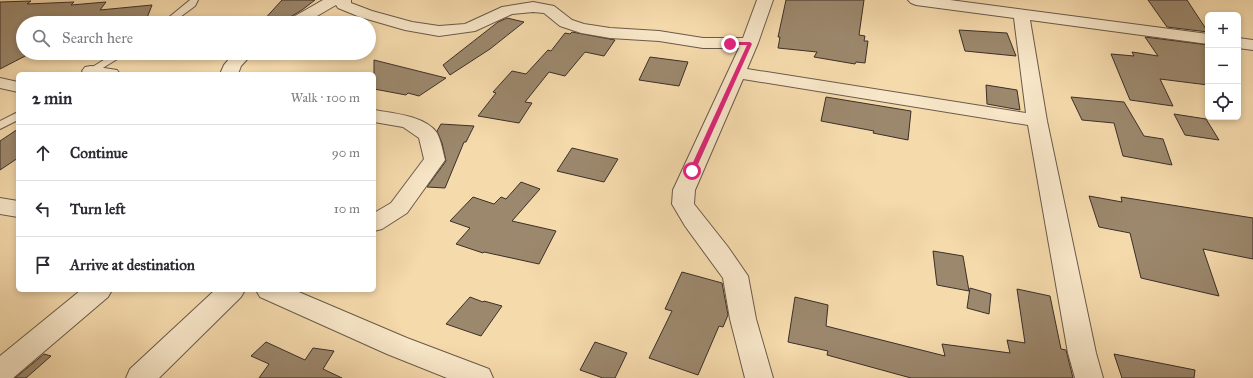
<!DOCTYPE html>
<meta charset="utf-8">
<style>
:root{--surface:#fff;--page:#f7f7f7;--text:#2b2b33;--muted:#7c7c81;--line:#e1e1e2}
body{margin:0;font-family:"IM FELL Great Primer",serif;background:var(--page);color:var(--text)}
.controls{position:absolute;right:12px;top:12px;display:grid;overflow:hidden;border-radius:6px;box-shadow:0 2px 6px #0003}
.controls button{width:36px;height:36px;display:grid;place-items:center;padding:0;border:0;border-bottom:1px solid var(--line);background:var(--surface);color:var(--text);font:20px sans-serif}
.stop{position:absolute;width:12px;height:12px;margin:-9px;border:3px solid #db2777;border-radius:50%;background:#fff}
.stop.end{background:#db2777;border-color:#fff;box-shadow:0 1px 4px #0008}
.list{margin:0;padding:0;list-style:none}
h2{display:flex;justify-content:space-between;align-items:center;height:52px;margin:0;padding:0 16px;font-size:17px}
h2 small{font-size:13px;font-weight:400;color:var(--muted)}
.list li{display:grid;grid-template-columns:26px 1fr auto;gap:12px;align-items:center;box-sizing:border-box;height:56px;padding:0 16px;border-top:1px solid var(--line)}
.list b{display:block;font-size:15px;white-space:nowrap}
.list em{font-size:13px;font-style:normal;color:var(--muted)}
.icon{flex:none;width:22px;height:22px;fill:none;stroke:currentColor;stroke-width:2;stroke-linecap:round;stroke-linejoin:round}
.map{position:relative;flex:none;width:1253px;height:378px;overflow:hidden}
.search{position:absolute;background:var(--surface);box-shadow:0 2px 6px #0003;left:16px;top:16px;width:360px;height:44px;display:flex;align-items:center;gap:10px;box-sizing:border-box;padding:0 14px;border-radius:22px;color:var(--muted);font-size:15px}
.panel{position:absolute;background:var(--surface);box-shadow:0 2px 6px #0003;left:16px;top:72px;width:360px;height:220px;border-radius:6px}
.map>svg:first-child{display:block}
.building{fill:#9c886d;stroke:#3b2f29}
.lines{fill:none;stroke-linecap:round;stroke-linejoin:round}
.lane-casing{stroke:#6a5a4a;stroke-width:2}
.street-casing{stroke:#6a5a4a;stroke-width:2}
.lane{fill:#f8e7c9;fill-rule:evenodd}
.street{fill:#f8e7c9;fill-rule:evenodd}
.route{fill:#db2777}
</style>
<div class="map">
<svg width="1253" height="378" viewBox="0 0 1253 378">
<rect width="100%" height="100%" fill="#f5daac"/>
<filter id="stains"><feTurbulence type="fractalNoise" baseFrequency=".005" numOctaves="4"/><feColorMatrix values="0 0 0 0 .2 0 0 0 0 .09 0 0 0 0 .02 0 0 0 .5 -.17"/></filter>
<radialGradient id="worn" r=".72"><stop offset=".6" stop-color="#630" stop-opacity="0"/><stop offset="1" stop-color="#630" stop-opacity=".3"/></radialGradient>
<path class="building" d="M282,0h33l-13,10 -15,9 -2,4h-24z
M786,0h78l-5,35 6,1 -1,5h4l-3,22 -9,-1 -1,2 -41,-7 3,-5 -39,-4 2,-11h-2z
M1148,0h39l21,32 -41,-5z
M31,1l-4,3 47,-2 -3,3 35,-3 -6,8 52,-5 -7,18h-122v30h8l-31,16v-67z
M507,18l17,4 -34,27 -40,26 -7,-10 55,-43z
M959,30l48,3 9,23 -51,-5z
M572,32l43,8 -11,16 -19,-4 -20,24 -16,-4 -24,30 7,1 -13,20 -41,-7 18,-23 -3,-1 19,-21 14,3 22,-24 3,1 14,-18 5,1z
M1145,37l63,8v40l-48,-6 13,27 -43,-6 -19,-46 23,2 -2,-4 26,4z
M650,57l38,5 -9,24 -40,-6z
M374,60l72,18 -27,18 -11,-3 -2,2 -32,-6z
M986,85l31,5 3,20 -33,-6z
M826,97l85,14 -3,29 -35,-7 1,-2 -53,-10z
M1071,97l53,5 20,34 19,3 9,26 -49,-9 -9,-33 -32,-3z
M1174,114l32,5 13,21 -34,-5z
M441,124l33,2 -8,16h-2l-19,46 -18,-1 19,-26 -4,-18 -5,-12z
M18,129v29l-18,12v-29z
M572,148l46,11 -14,23 -47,-11z
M521,182l19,7 -28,32 44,10 -17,33 -55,-12 -1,1 -27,-9 14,-16 -20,-7 23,-24 21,7 7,-7 5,2z
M1089,196l33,6 -1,-5 132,21v41l-50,-10 16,47 -78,-18 -11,-45 -31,-6z
M933,251l30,5 6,35 -32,-6z
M682,272l40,11 6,32 -5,12 -4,-1 -21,49 -49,-17 23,-47 -7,-2z
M970,288l21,6 -2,20 -22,-6z
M1017,289l33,7 11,53 5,1 7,28h-162l-84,-23 1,-4 -40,-9 7,-45 33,8 -2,21 119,30 -3,-12 68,9 -3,-13 18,3z
M470,297l13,5 1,-1 18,5 -21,30 -35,-12z
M266,342l39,18 8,-12 21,3 -11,18 19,9h-83l10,-14 -18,-8z
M595,342l32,11 -12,25h-12l-23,-8z
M44,354l7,2 -25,22h-11z
M1114,354l81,16 -1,8h-72z"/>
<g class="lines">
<g class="lane-casing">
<path id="lane" d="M190,0h8l-3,6 -23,17h-10z
M115,53h12l-34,21h-12z
M18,112v8l-18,9v-8z"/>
</g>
<g class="street-casing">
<path id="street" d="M323,0h28v3l21,8 40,11 27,4 26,-2 37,-17 31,-5 21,4 18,14 12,4 26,4 49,3 44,7h40l14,-38h16l-15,43 -11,26 279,44 -12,-95 -98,-13 -5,-2 -3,-3h42l258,34v10l-178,-24 17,101 49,232 7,25h-28l-7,-25 -40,-228 -285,-46 -48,111 -1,14 34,43 20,29 8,43 17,59h-28l-15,-59 -7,-41 -38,-52 -13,-22 1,-14 66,-142h-36l-44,-7 -49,-3 -29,-5 -21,-7 -16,-13 -11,-1 -21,2 -37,17 -36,5 -34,-6 -45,-13 -22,-9 -2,-3 -31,18h-19l2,-3z
M1238,38l15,2v10l-15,-2z
M234,53h19l-12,13 -3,8h-18l4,-9z
M91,66l26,4 3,4h-36l-2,-3 3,-4z
M0,78l18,4v10l-18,-4z
M374,110c18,3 52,6 63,23 4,8 6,19 8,27l-38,53 -25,16 -8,2v-18l17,-10 33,-44 -5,-21 -16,-11 -29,-5z
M0,198l18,3v16l-18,-3z
M81,290h31l-4,7 -95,81h-13v-22z
M215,290h30l-4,7 -82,81h-33l4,-9z
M256,290h38l113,48 82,31 4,9h-46l-60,-24 -127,-57z"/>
</g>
<use href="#lane" class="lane"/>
<use href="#street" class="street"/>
</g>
<path class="route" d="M730,42h20l2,2 -57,127 -5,2 -1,-2 58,-126h-19z"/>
<rect width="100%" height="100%" filter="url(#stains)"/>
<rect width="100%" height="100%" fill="url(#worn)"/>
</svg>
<div class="controls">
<button>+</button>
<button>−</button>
<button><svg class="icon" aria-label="locate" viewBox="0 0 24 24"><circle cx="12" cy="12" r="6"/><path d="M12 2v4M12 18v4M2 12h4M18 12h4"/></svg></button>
</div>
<div class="stop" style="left:692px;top:171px"></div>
<div class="stop end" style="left:730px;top:44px"></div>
<div class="search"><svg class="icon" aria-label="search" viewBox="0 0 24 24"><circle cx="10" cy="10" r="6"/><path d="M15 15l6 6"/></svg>Search here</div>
<section class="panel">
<h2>2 min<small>Walk · 100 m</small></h2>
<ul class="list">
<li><svg class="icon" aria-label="ahead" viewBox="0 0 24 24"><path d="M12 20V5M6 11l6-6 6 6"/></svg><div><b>Continue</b></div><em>90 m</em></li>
<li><svg class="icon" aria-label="left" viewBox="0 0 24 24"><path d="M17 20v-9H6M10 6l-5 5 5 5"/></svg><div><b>Turn left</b></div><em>10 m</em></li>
<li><svg class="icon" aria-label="arrive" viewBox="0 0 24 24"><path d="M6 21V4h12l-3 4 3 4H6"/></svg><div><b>Arrive at destination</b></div></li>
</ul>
</section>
</div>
